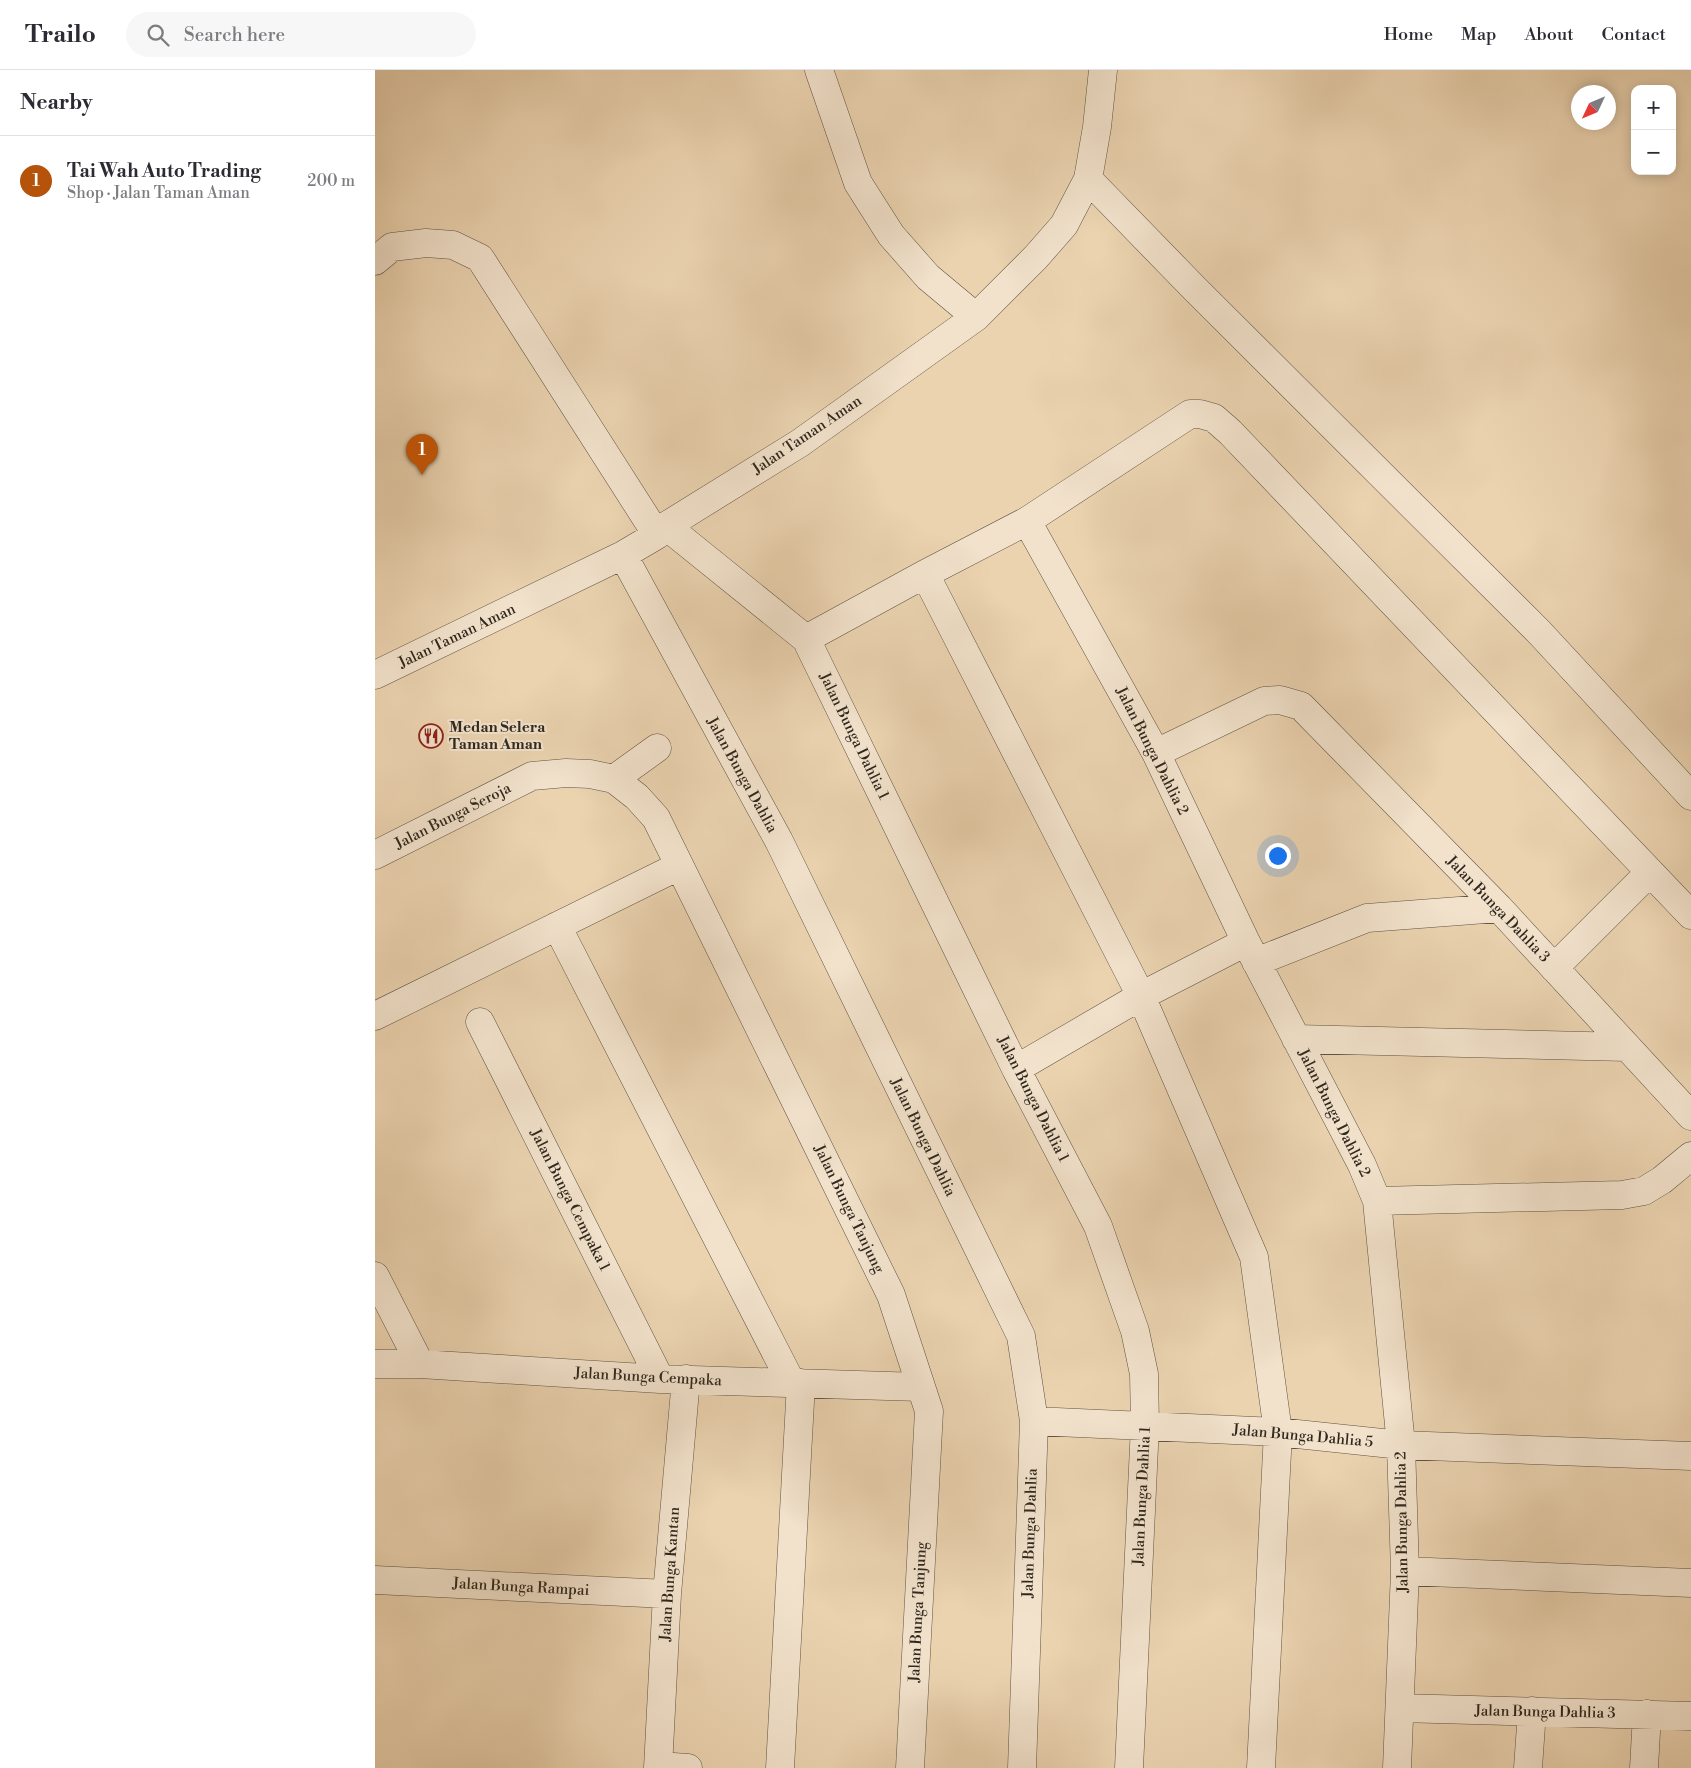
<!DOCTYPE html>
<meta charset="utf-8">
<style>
:root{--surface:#fff;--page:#f7f7f7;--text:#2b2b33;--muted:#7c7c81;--line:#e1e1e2;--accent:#b45309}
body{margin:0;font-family:"Libre Bodoni",serif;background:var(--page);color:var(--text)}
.controls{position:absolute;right:15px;top:15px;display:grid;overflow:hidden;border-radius:10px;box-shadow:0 2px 12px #0003}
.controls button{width:45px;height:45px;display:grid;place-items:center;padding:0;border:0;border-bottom:1px solid var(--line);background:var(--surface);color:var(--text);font:25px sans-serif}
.compass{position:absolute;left:1196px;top:15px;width:45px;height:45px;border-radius:50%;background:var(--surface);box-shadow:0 2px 12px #0003;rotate:226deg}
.you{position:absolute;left:902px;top:785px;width:18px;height:18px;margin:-12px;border:4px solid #fff;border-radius:50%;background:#1a73e8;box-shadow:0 0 0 8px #1a73e833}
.badge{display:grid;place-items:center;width:32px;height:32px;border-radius:50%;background:var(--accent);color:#fff;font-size:16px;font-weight:700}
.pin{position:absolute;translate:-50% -41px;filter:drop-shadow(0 1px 2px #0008)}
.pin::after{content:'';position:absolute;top:26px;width:18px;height:15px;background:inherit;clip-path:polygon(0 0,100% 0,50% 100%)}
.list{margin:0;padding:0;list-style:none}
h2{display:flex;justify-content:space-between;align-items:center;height:65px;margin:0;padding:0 20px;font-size:21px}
h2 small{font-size:16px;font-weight:400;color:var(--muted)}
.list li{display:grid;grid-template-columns:32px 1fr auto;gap:15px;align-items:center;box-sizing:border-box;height:90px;padding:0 20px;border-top:1px solid var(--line)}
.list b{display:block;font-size:19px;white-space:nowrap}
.list p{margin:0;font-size:16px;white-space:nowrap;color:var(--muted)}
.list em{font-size:16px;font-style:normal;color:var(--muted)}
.icon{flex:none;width:28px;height:28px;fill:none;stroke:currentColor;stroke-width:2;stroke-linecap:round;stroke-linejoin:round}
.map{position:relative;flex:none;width:1316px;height:1698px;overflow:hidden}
header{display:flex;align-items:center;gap:30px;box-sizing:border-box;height:70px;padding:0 25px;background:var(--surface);border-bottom:1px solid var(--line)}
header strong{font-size:24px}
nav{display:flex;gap:28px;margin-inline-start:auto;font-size:18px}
.search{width:350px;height:45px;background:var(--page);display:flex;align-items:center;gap:12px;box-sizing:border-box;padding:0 18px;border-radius:28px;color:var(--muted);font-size:19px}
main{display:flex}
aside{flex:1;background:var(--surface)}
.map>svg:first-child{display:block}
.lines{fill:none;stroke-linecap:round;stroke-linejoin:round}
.minor-casing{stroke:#5f5342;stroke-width:29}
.minor{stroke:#f2e2cc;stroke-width:28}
.labels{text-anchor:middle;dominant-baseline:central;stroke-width:4;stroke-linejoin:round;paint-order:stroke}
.street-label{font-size:15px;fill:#30281e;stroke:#f2e2cc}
.poi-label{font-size:15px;font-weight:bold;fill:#30281e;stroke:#f2e2cc;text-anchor:start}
</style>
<header>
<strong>Trailo</strong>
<div class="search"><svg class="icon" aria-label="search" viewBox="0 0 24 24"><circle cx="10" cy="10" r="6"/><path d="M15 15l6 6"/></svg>Search here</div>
<nav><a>Home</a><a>Map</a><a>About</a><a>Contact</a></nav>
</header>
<main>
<aside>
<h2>Nearby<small></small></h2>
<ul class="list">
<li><span class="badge">1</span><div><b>Tai Wah Auto Trading</b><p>Shop · Jalan Taman Aman</p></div><em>200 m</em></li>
</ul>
</aside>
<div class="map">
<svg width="1316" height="1698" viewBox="0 0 1316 1698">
<rect width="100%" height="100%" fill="#ebd3b0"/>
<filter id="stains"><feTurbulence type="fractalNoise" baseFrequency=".004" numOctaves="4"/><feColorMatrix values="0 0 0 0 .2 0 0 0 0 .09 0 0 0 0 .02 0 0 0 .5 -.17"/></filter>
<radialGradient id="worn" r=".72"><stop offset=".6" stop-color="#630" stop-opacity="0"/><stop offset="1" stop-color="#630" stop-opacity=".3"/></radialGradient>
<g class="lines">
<g class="minor-casing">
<path id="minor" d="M444,0l39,113 33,52 37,42 48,40
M713,109l107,110 344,343 152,164
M0,191l17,-14 34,-4 27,2 27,13 177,277
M652,451l129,232 90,189 116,223 15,36 24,244 4,126 -8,197
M291,456l140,113 210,430 82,157 37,105 9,43 1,51 -16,343
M248,485l156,286 242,495 13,85 -12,347
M550,504l216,422 113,261 24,175 -17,336
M431,569l119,-65 102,-53 163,-107h10l14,4 16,14 461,483
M0,605l248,-120 34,-20 9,-9 134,-83 176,-126 60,-60 28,-32 24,-46 9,-52 6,-57
M781,683l108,-52 16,-1 21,6 198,202 192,208
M239,709l43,-31
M0,785l157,-79 34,-3 24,1 24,5 23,18 19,21 235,477 38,116 -19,357
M182,856l234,456
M881,892l111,-44 132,-10
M1179,898l96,-96
M0,946l304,-150
M105,952l180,357
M921,969l331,8
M641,999l125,-73 105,-54
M1002,1131l245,-6 22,-4 18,-11 29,-24
M0,1206l45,88
M0,1294h45l240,15 261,8
M659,1351l244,11 123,13 290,11
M1030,1501l286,12
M0,1510l292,14
M1025,1638l291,8
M283,1696l30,2
M283,1698l9,-174 19,-215
M405,1698l21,-385
M1153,1698l4,-57
M1269,1698l3,-54"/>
</g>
<use href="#minor" class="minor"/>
</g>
<defs>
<g id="restaurant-ring" transform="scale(1.25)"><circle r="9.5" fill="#f2e2cc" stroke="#8f2418" stroke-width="1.5"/><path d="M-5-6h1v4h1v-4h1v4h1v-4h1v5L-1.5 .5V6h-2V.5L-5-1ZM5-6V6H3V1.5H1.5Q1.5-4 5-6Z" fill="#8f2418"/></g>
</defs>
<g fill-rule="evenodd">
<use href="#restaurant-ring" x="56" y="666"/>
</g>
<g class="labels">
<g class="street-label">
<text transform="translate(432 365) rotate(-34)">Jalan Taman Aman</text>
<text transform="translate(82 566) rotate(-26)">Jalan Taman Aman</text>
<text transform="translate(479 666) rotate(64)">Jalan Bunga Dahlia 1</text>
<text transform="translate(777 681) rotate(63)">Jalan Bunga Dahlia 2</text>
<text transform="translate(367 705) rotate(61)">Jalan Bunga Dahlia</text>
<text transform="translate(78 746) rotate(-27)">Jalan Bunga Seroja</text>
<text transform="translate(1123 839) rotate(46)">Jalan Bunga Dahlia 3</text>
<text transform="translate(658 1029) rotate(63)">Jalan Bunga Dahlia 1</text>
<text transform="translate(959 1043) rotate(63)">Jalan Bunga Dahlia 2</text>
<text transform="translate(548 1067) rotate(64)">Jalan Bunga Dahlia</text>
<text transform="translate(195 1130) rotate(63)">Jalan Bunga Cempaka 1</text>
<text transform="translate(474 1139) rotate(64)">Jalan Bunga Tanjung</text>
<text transform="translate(273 1307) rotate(3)">Jalan Bunga Cempaka</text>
<text transform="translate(928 1366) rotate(5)">Jalan Bunga Dahlia 5</text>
<text transform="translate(767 1426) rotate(-87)">Jalan Bunga Dahlia 1</text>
<text transform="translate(1027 1452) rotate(-91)">Jalan Bunga Dahlia 2</text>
<text transform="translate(655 1463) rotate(-88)">Jalan Bunga Dahlia</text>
<text transform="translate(295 1504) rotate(-86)">Jalan Bunga Kantan</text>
<text transform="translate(146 1517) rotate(3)">Jalan Bunga Rampai</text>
<text transform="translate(543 1542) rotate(-87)">Jalan Bunga Tanjung</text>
<text transform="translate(1170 1642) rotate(1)">Jalan Bunga Dahlia 3</text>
</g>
<g class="poi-label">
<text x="74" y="657">Medan Selera<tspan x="74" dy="17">Taman Aman</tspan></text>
</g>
</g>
<rect width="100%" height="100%" filter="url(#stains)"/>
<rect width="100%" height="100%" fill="url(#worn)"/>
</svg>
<div class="controls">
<button>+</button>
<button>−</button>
</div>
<svg class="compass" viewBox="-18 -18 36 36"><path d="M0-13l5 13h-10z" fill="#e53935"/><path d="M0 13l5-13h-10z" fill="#7c7c81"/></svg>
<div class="you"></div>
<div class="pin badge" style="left:47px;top:405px">1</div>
</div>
</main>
